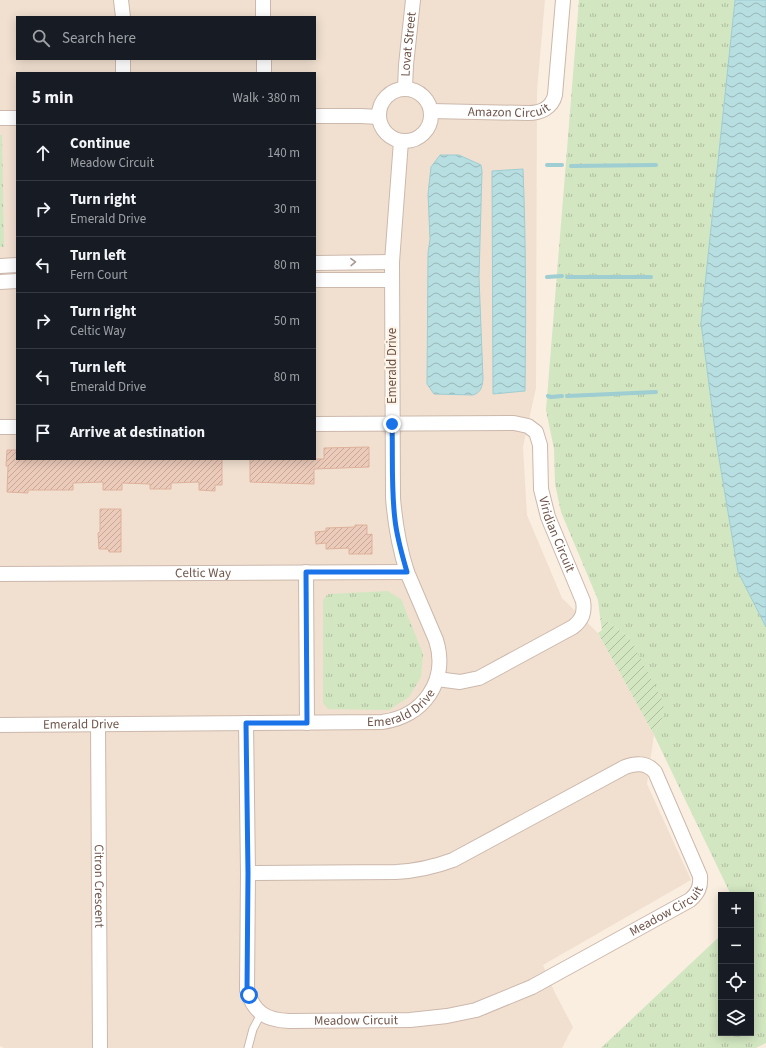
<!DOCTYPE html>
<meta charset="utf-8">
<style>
:root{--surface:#171b24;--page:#20242c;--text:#f1f3f6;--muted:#9ea1a6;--line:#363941}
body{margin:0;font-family:"Source Sans 3",sans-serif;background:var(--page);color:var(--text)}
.controls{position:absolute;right:12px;bottom:12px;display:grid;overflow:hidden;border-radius:0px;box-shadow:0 2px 10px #0003}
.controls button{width:36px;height:36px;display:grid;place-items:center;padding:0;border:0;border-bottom:1px solid var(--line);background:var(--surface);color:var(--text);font:20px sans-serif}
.stop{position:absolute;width:12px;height:12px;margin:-9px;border:3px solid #1a73e8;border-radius:50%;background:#fff}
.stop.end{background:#1a73e8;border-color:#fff;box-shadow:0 1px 4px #0008}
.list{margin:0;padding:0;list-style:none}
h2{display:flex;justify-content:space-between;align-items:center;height:52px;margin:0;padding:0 16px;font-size:17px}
h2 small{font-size:13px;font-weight:400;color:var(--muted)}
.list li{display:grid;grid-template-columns:26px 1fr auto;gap:12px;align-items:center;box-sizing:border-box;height:56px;padding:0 16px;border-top:1px solid var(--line)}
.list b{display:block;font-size:15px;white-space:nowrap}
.list p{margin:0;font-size:13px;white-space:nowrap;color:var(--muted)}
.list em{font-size:13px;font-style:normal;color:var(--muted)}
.icon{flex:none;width:22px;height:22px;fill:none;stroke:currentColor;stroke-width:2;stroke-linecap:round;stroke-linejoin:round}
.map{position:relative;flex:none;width:766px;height:1048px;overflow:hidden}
.search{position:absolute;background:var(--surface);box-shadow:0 2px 10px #0003;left:16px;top:16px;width:300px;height:44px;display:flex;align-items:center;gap:10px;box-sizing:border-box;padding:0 14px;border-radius:0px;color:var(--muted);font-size:15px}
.panel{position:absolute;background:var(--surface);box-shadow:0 2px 10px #0003;left:16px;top:72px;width:300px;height:388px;border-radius:0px}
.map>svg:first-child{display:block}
.residential{fill:#f1e0d0;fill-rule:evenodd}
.grass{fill:url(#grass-tufts)}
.garden{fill:url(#garden-furrows)}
.water{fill:url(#water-waves);stroke:#9ecdd2}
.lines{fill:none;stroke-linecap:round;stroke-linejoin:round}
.stream{stroke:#9ecdd2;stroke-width:4}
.building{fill:url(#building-hatch);stroke:#deb19c}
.service-casing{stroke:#ccb8ac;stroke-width:9}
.minor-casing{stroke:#ccb8ac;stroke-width:16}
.service{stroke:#fff;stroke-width:7}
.minor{stroke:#fff;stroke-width:14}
.oneway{stroke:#a99992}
.route{stroke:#1a73e8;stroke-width:5}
.labels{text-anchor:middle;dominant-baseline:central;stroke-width:4;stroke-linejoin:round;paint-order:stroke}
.street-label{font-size:13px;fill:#6f554a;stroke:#fdf3e6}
</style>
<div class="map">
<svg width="766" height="1048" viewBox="0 0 766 1048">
<defs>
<pattern id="grass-tufts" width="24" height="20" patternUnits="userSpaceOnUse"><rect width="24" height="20" fill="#d2e6c1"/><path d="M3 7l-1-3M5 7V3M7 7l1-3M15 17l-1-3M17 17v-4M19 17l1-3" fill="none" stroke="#afbd9f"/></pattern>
<pattern id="garden-furrows" width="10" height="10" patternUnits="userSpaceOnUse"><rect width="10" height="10" fill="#d2e6c1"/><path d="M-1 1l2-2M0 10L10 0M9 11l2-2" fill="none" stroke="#afbd9f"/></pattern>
<pattern id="water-waves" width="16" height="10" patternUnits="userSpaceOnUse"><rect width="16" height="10" fill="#b7dee1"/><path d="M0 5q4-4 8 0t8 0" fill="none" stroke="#99b7b8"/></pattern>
<pattern id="building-hatch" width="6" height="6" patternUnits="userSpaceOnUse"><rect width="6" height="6" fill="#edcbba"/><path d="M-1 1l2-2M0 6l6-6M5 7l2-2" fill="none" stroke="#c4a899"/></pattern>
</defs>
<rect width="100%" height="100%" fill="#faeee1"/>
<path class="residential" d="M0,0h545l-8,91 -1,297 -13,59 4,68 35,83 36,35 56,102 -7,49 44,96 -148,85 12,28 18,34 -11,21h-558l-4,-2zM17,17h298v42h-298zM17,73h298v386h-298z"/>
<path class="grass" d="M579,0h156l-34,323 16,123 21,126 28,55v416l-10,5h-155l120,-113v98h30v-138h-20l-77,-160 10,-21 -35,-77 -29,-20 -2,-17 -37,-88 -6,-28 -1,-35 -8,-39z
M0,135h2l2,112h-4z
M388,591l13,8 22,55 -2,23 -12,20 -20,13 -61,-1 -5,-6v-103l5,-6z"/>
<path class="garden" d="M600,617l29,20 34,64 1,13 -10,21 -56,-102 4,-3z"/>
<path class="water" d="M735,0h31v627l-28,-55 -21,-126 -16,-123z
M440,155h19l22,10 1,6 -3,106 4,102c-1,7 -1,13 -10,16l-39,-1 -7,-10 1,-131 2,-14 -2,-45 3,-27z
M523,169c3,74 3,148 2,222l-32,3 -1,-223z"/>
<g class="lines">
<path class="stream" d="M547,165h15
M571,166l85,-1
M547,277l15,-1
M567,277h84
M548,396l3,1 11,-1
M567,396l89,-4"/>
</g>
<path class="building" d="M369,447v20l-55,2v15l-64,-2v-23h74v-11z
M7,450h10v9h205v26h-7v6l-16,-1v-8l-28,1v6h-21v-5l-28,-1v7h-19v-8l-30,1v7h-45v3l-21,-1 1,-26h-2z
M100,509h21v43h-12l-1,-3h-9l-1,-16 2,-1z
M355,525h12v10l5,-1v20h-23v-6l-23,1v-6l-10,1 -1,-12 11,-1v-3l29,-1z"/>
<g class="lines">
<g class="service-casing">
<path id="service" d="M248,1048l5,-19 8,-15"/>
</g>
<g class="minor-casing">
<g id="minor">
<path d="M121,0l2,17"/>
<path d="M263,0v17"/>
<path d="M123,59v14"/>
<path d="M264,59v14"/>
<path id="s1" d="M405,88l1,-23 7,-65"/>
<circle cx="405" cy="115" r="26"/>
<path id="s2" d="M431,111l97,2c12,0 24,-5 27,-18l8,-95"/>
<path d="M315,116h46l17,1"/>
<path d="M0,118h17"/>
<path d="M315,263l77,-1"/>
<path d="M0,266l17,-1"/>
<path d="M315,280h77"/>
<path d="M0,282l17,-1"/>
<path id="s3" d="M315,424l199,-1 14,3 8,6 4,13 1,44 7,28 35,84c2,12 -1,19 -10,26l-94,51 -19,4 -23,-3"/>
<path d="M0,427h17"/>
<path d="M306,572l1,151"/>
<path id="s4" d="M0,574l407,-2"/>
<path id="s5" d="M246,723l2,150 -1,117c7,23 19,30 42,31l121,-1 37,-4 29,-6 56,-23 158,-87c8,-7 11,-13 10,-24l-45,-104c-9,-10 -19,-9 -30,-5l-172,93c-19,7 -37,11 -57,12l-148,1"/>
<path id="s6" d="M98,724l2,324"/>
<path id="s7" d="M0,725l382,-3c41,-5 67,-41 54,-82l-29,-68c-8,-25 -12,-49 -14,-74l-1,-236 9,-121"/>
</g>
</g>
<use href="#service" class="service"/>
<use href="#minor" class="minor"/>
</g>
<defs><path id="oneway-chevron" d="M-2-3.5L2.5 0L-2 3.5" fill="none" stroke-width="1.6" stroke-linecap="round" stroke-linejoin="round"/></defs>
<use class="oneway" href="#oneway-chevron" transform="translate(353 262) rotate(-1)"/>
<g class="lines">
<path class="route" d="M249,995l-2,-5 1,-117 -2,-150h61l-1,-151h101c-5,-17 -10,-34 -12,-52 -4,-32 -2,-64 -3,-96"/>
</g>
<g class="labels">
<g class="street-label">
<text stroke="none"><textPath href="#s1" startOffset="44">Lovat Street</textPath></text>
<text stroke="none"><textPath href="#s2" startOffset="78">Amazon Circuit</textPath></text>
<text transform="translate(392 366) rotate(-90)">Emerald Drive</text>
<text stroke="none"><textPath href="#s3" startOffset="329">Viridian Circuit</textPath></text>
<text stroke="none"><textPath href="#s4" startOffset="203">Celtic Way</textPath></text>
<text stroke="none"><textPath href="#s7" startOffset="405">Emerald Drive</textPath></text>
<text stroke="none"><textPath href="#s7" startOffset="81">Emerald Drive</textPath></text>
<text stroke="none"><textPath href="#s6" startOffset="162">Citron Crescent</textPath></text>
<text stroke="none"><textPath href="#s5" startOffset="727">Meadow Circuit</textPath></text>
<text stroke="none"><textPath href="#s5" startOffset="391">Meadow Circuit</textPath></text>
</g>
</g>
</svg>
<div class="controls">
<button>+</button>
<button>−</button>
<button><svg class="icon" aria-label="locate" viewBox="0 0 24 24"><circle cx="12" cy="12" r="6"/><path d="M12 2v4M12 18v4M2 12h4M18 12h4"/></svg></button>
<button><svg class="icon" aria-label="layers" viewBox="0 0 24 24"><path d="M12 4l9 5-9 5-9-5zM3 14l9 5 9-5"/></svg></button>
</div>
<div class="stop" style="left:249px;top:995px"></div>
<div class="stop end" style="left:392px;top:424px"></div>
<div class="search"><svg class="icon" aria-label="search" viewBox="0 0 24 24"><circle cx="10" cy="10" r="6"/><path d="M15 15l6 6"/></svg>Search here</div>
<section class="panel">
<h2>5 min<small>Walk · 380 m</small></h2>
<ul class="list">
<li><svg class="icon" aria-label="ahead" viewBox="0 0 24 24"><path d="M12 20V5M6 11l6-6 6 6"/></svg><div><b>Continue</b><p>Meadow Circuit</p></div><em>140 m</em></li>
<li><svg class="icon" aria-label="right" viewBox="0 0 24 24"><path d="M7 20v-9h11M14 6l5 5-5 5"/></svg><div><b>Turn right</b><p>Emerald Drive</p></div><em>30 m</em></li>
<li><svg class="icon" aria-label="left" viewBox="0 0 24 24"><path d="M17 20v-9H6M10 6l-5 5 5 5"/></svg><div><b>Turn left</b><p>Fern Court</p></div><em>80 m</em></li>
<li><svg class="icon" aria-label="right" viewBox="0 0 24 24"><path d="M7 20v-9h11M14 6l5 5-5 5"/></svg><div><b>Turn right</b><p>Celtic Way</p></div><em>50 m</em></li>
<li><svg class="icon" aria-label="left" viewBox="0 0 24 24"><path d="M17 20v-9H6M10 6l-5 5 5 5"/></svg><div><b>Turn left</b><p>Emerald Drive</p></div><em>80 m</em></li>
<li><svg class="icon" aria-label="arrive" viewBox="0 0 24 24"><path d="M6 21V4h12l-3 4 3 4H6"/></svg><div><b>Arrive at destination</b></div></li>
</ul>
</section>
</div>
